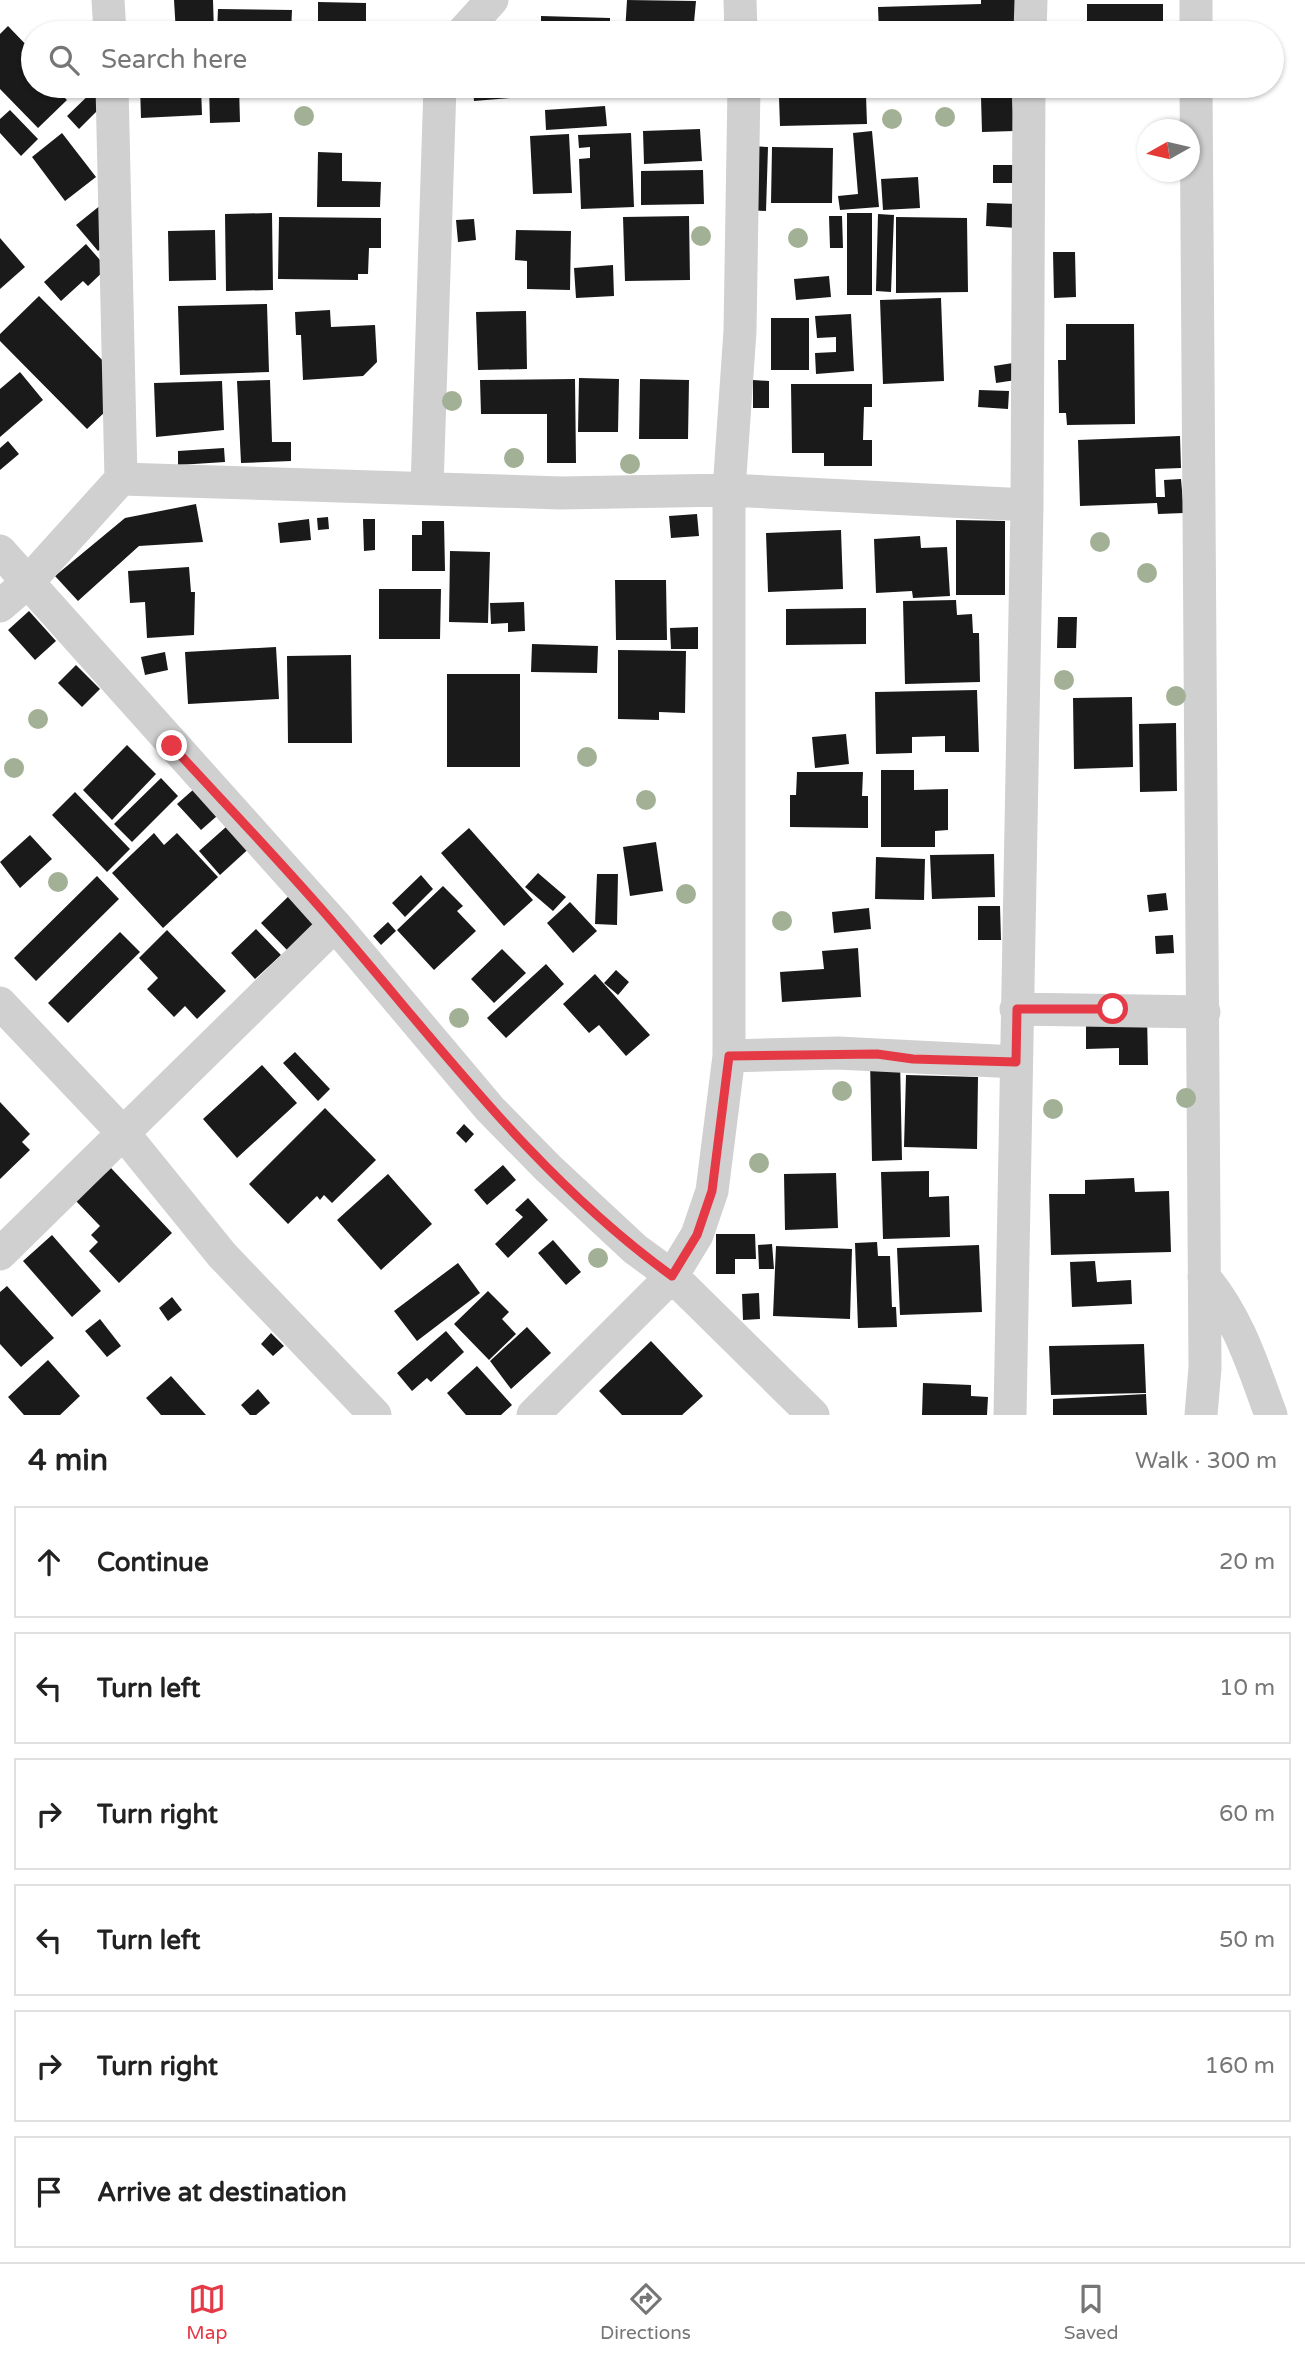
<!DOCTYPE html>
<meta charset="utf-8">
<style>
:root{--surface:#fff;--page:#f2f2f2;--text:#222;--muted:#767676;--line:#e0e0e0;--accent:#e63946}
body{margin:0;font-family:"Varela Round",sans-serif;background:var(--page);color:var(--text)}
.compass{position:absolute;left:1137px;top:119px;width:63px;height:63px;border-radius:50%;background:var(--surface);box-shadow:0 2px 5px #0004;rotate:262deg}
.stop{position:absolute;width:21px;height:21px;margin:-16px;border:5px solid #e63946;border-radius:50%;background:#fff}
.stop.end{background:#e63946;border-color:#fff;box-shadow:0 2px 7px #0008}
.list{margin:0;padding:0;list-style:none}
h2{display:flex;justify-content:space-between;align-items:center;height:91px;margin:0;padding:0 28px;font-size:30px}
h2 small{font-size:23px;font-weight:400;color:var(--muted)}
.list li{display:grid;grid-template-columns:46px 1fr auto;gap:21px;align-items:center;box-sizing:border-box;height:112px;margin:0 14px 14px;padding:0 14px;border:2px solid var(--line);border-radius:0px}
.list b{display:block;font-size:26px;white-space:nowrap}
.list em{font-size:23px;font-style:normal;color:var(--muted)}
.icon{flex:none;width:38px;height:38px;fill:none;stroke:currentColor;stroke-width:2;stroke-linecap:round;stroke-linejoin:round}
.map{position:relative;flex:none;width:1305px;height:1415px;overflow:hidden}
.search{position:absolute;background:var(--surface);box-shadow:0 2px 5px #0004;left:21px;right:21px;top:21px;height:77px;display:flex;align-items:center;gap:18px;box-sizing:border-box;padding:0 24px;border-radius:38px;color:var(--muted);font-size:26px}
.sheet{height:847px;background:var(--surface)}
nav{display:flex;justify-content:space-around;align-items:center;box-sizing:border-box;height:98px;border-top:2px solid var(--line);background:var(--surface);font-size:19px;color:var(--muted)}
nav a{display:grid;justify-items:center;gap:4px}
nav .on{color:var(--accent)}
.map>svg:first-child{display:block}
.building{fill:#1a1a1a}
.lines{fill:none;stroke-linecap:round;stroke-linejoin:round}
.street{stroke:#d0d0d0;stroke-width:33}
.tree{fill:#a2b095}
.route{stroke:#e63946;stroke-width:9}
</style>
<div class="map">
<svg width="1305" height="1415" viewBox="0 0 1305 1415">
<rect width="100%" height="100%" fill="#fff"/>
<path class="building" d="M174,0h39l1,33h-38z
M627,0l69,1 -3,32h-68z
M981,0h34l1,33h-137l-1,-26 103,-3z
M318,2l48,1v30h-48z
M1087,4h76v29h-76z
M218,9l74,1 -1,23h-74z
M541,16l69,2v15h-69z
M8,26l25,26v34h20l14,14 -29,28 -38,-39v-55z
M521,26l1,7h-18l-1,-6z
M140,86h61l1,29 -61,3z
M209,86h30l1,36 -30,1z
M473,86h47l2,11 -48,4z
M882,86h81v2l-81,3z
M95,89l12,12 -28,28 -12,-13z
M866,95l1,29 -87,2 -1,-29z
M1012,95l2,36 -32,1 -1,-35z
M605,106l2,20 -61,4 -1,-20z
M10,110l28,29 -17,17 -21,-23v-14z
M700,129l2,32 -58,3 -1,-33z
M872,131l7,76 -39,3 -2,-14 20,-2 -5,-61z
M62,133l34,44 -31,24 -33,-44z
M631,133l3,74 -53,2 -2,-50 11,-1v-11l-11,1 -1,-13z
M569,134l3,59 -39,1 -3,-58z
M750,146l18,1 -2,64 -18,-1z
M772,147l61,1 -1,55h-61z
M318,152l24,1v28l39,1 -1,25h-63z
M993,165h21v18h-21z
M703,170l1,34 -63,1v-34z
M918,177l2,31 -37,2 -2,-31z
M112,196l1,42 -15,13 -22,-26z
M987,203l31,1 -1,24 -31,-2z
M272,213l1,77 -47,1 -1,-77z
M847,213h25v82h-25z
M878,214l16,1 -3,77 -15,-1z
M689,216l1,64 -65,1 -2,-64z
M829,216h13l1,32h-13z
M279,217l102,1v30h-12l-1,26h-10v6l-80,-1z
M896,217l71,1 1,74 -72,1z
M474,219l2,21 -18,2 -2,-22z
M215,230l1,50 -47,1 -1,-50z
M516,230l55,1 -1,59 -43,-1v-28l-12,-1z
M0,238l25,29 -25,22z
M86,244l21,24 -19,18 -5,-5 -22,20 -17,-19z
M1053,252h22l1,45 -22,1z
M613,265l1,31 -38,2 -2,-30z
M829,276l2,21 -35,3 -2,-21z
M39,296l78,79 -10,35 -20,19 -87,-88v-7z
M941,298l3,83 -61,3 -3,-84z
M267,304l2,68 -89,3 -2,-69z
M330,310l1,17 44,-2 2,37 -14,14 -60,4 -2,-45h-5l-1,-23z
M526,311l1,58 -49,1 -2,-58z
M851,314l3,57 -38,3 -1,-21 21,-1v-15l-19,1 -2,-22z
M771,318h38v52h-38z
M1066,324h68l1,100 -68,1 -1,-12h-7l-1,-53h8z
M1013,363l3,17 -20,3 -2,-17z
M20,372l23,28 -43,37v-48z
M579,378l40,1 -1,53h-40z
M575,379l1,84h-29v-49h-66l-1,-34z
M640,379l49,1 -1,59h-49z
M270,380l2,62h19v19l-50,2 -4,-82z
M753,380l16,1v27h-16z
M222,381l2,49 -68,7 -2,-54z
M791,384h81v23h-8l-1,33h9v26h-48v-13h-32z
M979,390l30,1 -1,18 -30,-2z
M1180,436l1,32 -26,1 1,28h9l-1,-17 17,-1 3,34 -26,1 -1,-11 -77,3 -2,-66z
M8,441l11,13 -19,16v-22z
M224,448l1,14 -47,3v-14z
M196,504l7,38 -64,4 -61,55 -23,-25 70,-58z
M697,514l2,22 -28,2 -2,-22z
M328,517l1,12 -11,1 -1,-12z
M309,519l2,21 -31,3 -2,-20z
M363,519h12v31l-11,1z
M956,520l49,1v74h-49z
M422,521h22l1,50h-33v-36h10z
M841,530l2,59 -75,3 -2,-59z
M920,536l1,12 26,-1 3,49 -37,2 -1,-7 -36,2 -2,-54z
M450,551l40,1 -2,71 -39,-1z
M189,567l2,25h4l-1,43 -47,3 -2,-36 -15,1 -2,-32z
M615,580h51l1,60h-51z
M379,589h62l-1,50h-61z
M956,600l1,15 15,-1 1,19h6l1,49 -75,2 -2,-83z
M524,602l1,29 -17,1v-9l-17,1 -1,-21z
M866,608v36l-80,1v-36z
M29,611l27,30 -21,19 -27,-30z
M1058,617h19l-1,31h-19z
M698,627v22h-27l-1,-21z
M532,644l66,2 -1,27 -66,-1z
M276,647l3,52 -91,5 -3,-52z
M618,650l68,1 -1,62 -26,-1v8l-41,-1z
M165,652l3,18 -23,5 -4,-18z
M351,655l1,88h-64l-1,-87z
M76,665l24,24 -18,18 -24,-24z
M447,674h73v93h-73z
M977,690l2,62h-34v-16l-33,1v16l-36,1 -1,-62z
M1132,697l1,70 -59,2 -1,-71z
M1176,723l1,68 -37,1 -1,-68z
M846,734l3,30 -34,4 -3,-31z
M127,745l29,29 -44,46 -29,-30z
M881,770h33v20l34,-1v41l-13,1v16h-54z
M797,772h66l-1,24h6v32l-78,-1v-32h6z
M161,778l17,18 -46,46 -18,-18z
M194,789l23,27 -16,14 -24,-26z
M75,792l55,57 -23,23 -55,-57z
M235,819l20,24 -35,32 -21,-24z
M469,828l64,72 -29,26 -63,-73z
M154,833l10,12 13,-12 41,44 -55,51 -51,-55z
M30,835l22,24 -32,29 -20,-26z
M656,842l7,49 -33,5 -7,-49z
M994,854l1,43 -63,2 -2,-44z
M876,857l49,2 -1,41 -49,-1z
M538,873l28,24 -13,14 -28,-24z
M597,874h21l-1,51 -22,-1z
M421,875l12,14 -28,28 -13,-14z
M97,876l22,23 -83,82 -22,-23z
M443,886l20,20 -6,5 19,20 -42,39 -37,-40z
M294,891l28,28 -34,32 -27,-28z
M1166,893l2,17 -19,2 -2,-17z
M570,902l27,29 -24,22 -26,-30z
M978,906h22l1,34h-23z
M869,908l2,21 -37,4 -2,-21z
M388,922l8,9 -15,14 -8,-9z
M256,929l25,26 -26,24 -24,-26z
M167,930l59,61 -29,28 -12,-13 -11,11 -27,-28 11,-11 -19,-20z
M120,932l20,20 -72,71 -20,-20z
M1173,935l1,18 -18,1 -1,-18z
M858,948l3,49 -79,5 -2,-30 44,-3 -2,-18z
M502,949l24,24 -32,30 -23,-24z
M546,964l18,20 -58,54 -19,-20z
M616,970l13,12 -11,13 -14,-12z
M595,974l55,61 -24,21 -27,-31 -10,8 -26,-29z
M1086,1013h61l1,52h-29v-17l-33,1z
M295,1052l35,37 -12,12 -35,-38z
M870,1059h30l2,101 -30,1z
M262,1065l35,38 -60,55 -34,-39z
M906,1075l72,2 -1,72 -73,-2z
M0,1102l30,32 -8,8 8,8 -30,29z
M325,1108l51,52 -44,43 -8,-8 -4,5 -3,-4 -29,28 -39,-40z
M464,1124l10,10 -8,9 -10,-10z
M503,1165l13,15 -29,25 -13,-15z
M111,1168l61,65 -53,50 -30,-32 9,-9 -7,-7 9,-9 -24,-25z
M929,1171v26l20,-1 1,41 -67,2 -2,-67z
M836,1173l2,55 -53,2 -1,-56z
M388,1174l44,50 -51,46 -44,-50z
M1134,1178l1,14 34,-1 2,61 -120,3 -2,-61h36v-14z
M528,1198l20,22 -40,38 -13,-14 28,-27 -8,-7z
M716,1234h39l1,25h-21v15h-19z
M52,1235l49,56 -29,26 -49,-56z
M553,1240l28,32 -15,13 -28,-32z
M877,1242l1,14h12l2,51h4l1,20 -39,1 -3,-85z
M772,1244l2,25h-15l-1,-24z
M979,1245l3,67 -82,3 -3,-67z
M776,1246l76,3 -2,70 -77,-3z
M1095,1261l2,21 34,-2 1,24 -60,3 -2,-45z
M458,1263l22,30 -63,48 -23,-30z
M7,1286l47,52 -33,29 -21,-23v-52z
M488,1291l21,21 -7,7 14,15 -27,26 -35,-36z
M759,1293l1,26 -17,1 -1,-26z
M172,1297l10,13 -14,11 -9,-13z
M100,1319l21,27 -14,11 -22,-26z
M527,1327l24,26 -40,36 -21,-28z
M446,1331l18,21 -33,30 -4,-4 -15,13 -15,-18z
M271,1333l13,13 -11,10 -12,-12z
M651,1341l52,55 -21,19h-60l-23,-24z
M1144,1344l2,49 -95,2 -2,-49z
M48,1360l32,36 -20,19h-36l-16,-18z
M477,1366l35,39 -11,10h-35l-19,-22z
M171,1376l35,39h-45l-15,-17z
M923,1383l48,2v11l17,1 -1,18h-65z
M258,1389l12,14 -14,12h-6l-9,-10z
M1146,1394l1,21h-94v-16z"/>
<g class="lines">
<path class="street" d="M108,0l2,33
M740,0l1,33
M462,33l30,-33
M1030,33l1,-33
M1196,33v-33
M1196,86l9,1282 -4,47
M121,479l440,14 168,-3 298,15
M427,488l13,-402
M0,551l335,374 155,184 58,59 87,81 37,27 141,139
M0,606l28,-24 93,-103 -9,-393
M0,1003l124,131 98,121 153,160
M1016,1009l188,3
M729,1056l109,-3 178,9
M0,1254l335,-329
M1204,1277c34,40 49,89 67,138
M533,1415l139,-139 25,-41 15,-44 17,-135v-566l11,-159 4,-245
M1010,1415l17,-910 2,-419"/>
</g>
<g class="tree">
<circle cx="304" cy="116" r="10"/>
<circle cx="945" cy="117" r="10"/>
<circle cx="892" cy="119" r="10"/>
<circle cx="701" cy="236" r="10"/>
<circle cx="798" cy="238" r="10"/>
<circle cx="452" cy="401" r="10"/>
<circle cx="514" cy="458" r="10"/>
<circle cx="630" cy="464" r="10"/>
<circle cx="1100" cy="542" r="10"/>
<circle cx="1147" cy="573" r="10"/>
<circle cx="1064" cy="680" r="10"/>
<circle cx="1176" cy="696" r="10"/>
<circle cx="38" cy="719" r="10"/>
<circle cx="587" cy="757" r="10"/>
<circle cx="14" cy="768" r="10"/>
<circle cx="646" cy="800" r="10"/>
<circle cx="58" cy="882" r="10"/>
<circle cx="686" cy="894" r="10"/>
<circle cx="782" cy="921" r="10"/>
<circle cx="459" cy="1018" r="10"/>
<circle cx="842" cy="1091" r="10"/>
<circle cx="1186" cy="1098" r="10"/>
<circle cx="1053" cy="1109" r="10"/>
<circle cx="759" cy="1163" r="10"/>
<circle cx="598" cy="1258" r="10"/>
</g>
<g class="lines">
<path class="route" d="M172,746c55,60 112,119 165,181 105,122 203,254 335,349l25,-41 15,-44 17,-135 148,-2 36,5 103,3 1,-53h96"/>
</g>
</svg>
<svg class="compass" viewBox="-18 -18 36 36"><path d="M0-13l5 13h-10z" fill="#e53935"/><path d="M0 13l5-13h-10z" fill="#767676"/></svg>
<div class="stop" style="left:1113px;top:1009px"></div>
<div class="stop end" style="left:172px;top:746px"></div>
<div class="search"><svg class="icon" aria-label="search" viewBox="0 0 24 24"><circle cx="10" cy="10" r="6"/><path d="M15 15l6 6"/></svg>Search here</div>
</div>
<section class="sheet">
<h2>4 min<small>Walk · 300 m</small></h2>
<ul class="list">
<li><svg class="icon" aria-label="ahead" viewBox="0 0 24 24"><path d="M12 20V5M6 11l6-6 6 6"/></svg><div><b>Continue</b></div><em>20 m</em></li>
<li><svg class="icon" aria-label="left" viewBox="0 0 24 24"><path d="M17 20v-9H6M10 6l-5 5 5 5"/></svg><div><b>Turn left</b></div><em>10 m</em></li>
<li><svg class="icon" aria-label="right" viewBox="0 0 24 24"><path d="M7 20v-9h11M14 6l5 5-5 5"/></svg><div><b>Turn right</b></div><em>60 m</em></li>
<li><svg class="icon" aria-label="left" viewBox="0 0 24 24"><path d="M17 20v-9H6M10 6l-5 5 5 5"/></svg><div><b>Turn left</b></div><em>50 m</em></li>
<li><svg class="icon" aria-label="right" viewBox="0 0 24 24"><path d="M7 20v-9h11M14 6l5 5-5 5"/></svg><div><b>Turn right</b></div><em>160 m</em></li>
<li><svg class="icon" aria-label="arrive" viewBox="0 0 24 24"><path d="M6 21V4h12l-3 4 3 4H6"/></svg><div><b>Arrive at destination</b></div></li>
</ul>
</section>
<nav>
<a class="on"><svg class="icon" aria-label="map" viewBox="0 0 24 24"><path d="M3 6l6-2 6 2 6-2v14l-6 2-6-2-6 2zM9 4v14M15 6v14"/></svg>Map</a>
<a><svg class="icon" aria-label="directions" viewBox="0 0 24 24"><path d="M12 3l9 9-9 9-9-9zM9 14v-3h6M13 9l2 2-2 2"/></svg>Directions</a>
<a><svg class="icon" aria-label="saved" viewBox="0 0 24 24"><path d="M7 4h10v16l-5-4-5 4z"/></svg>Saved</a>
</nav>
